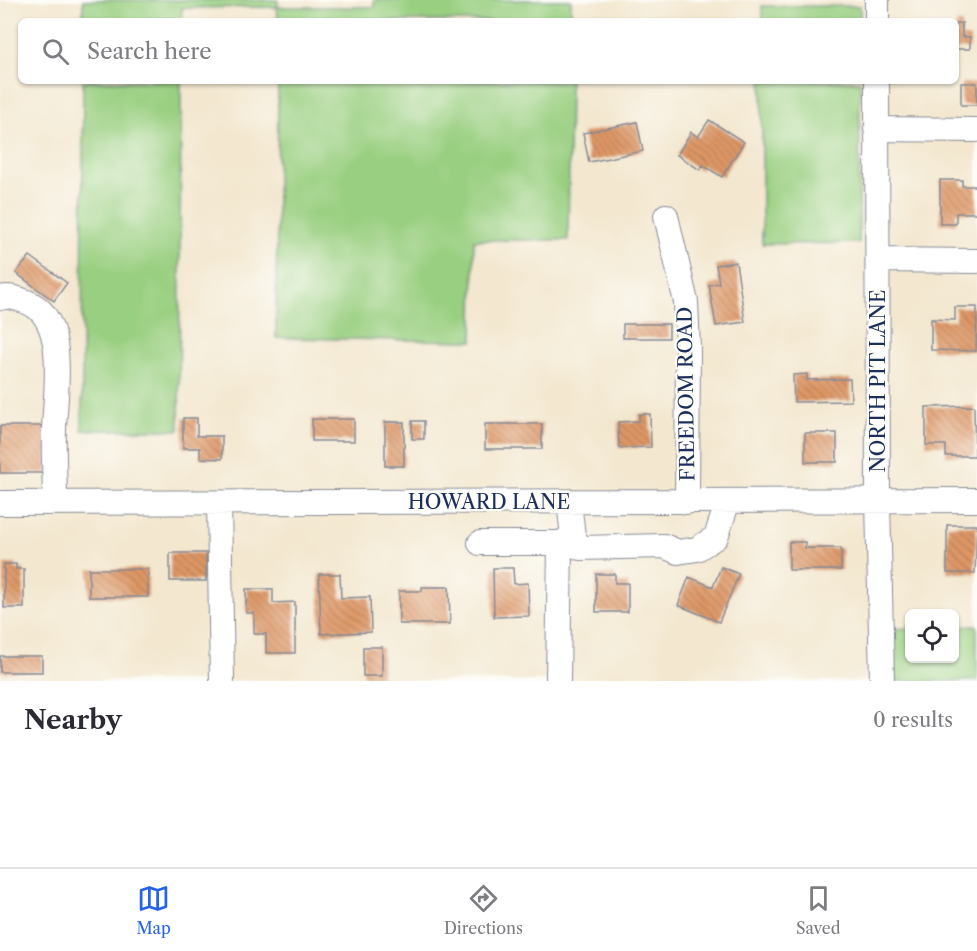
<!DOCTYPE html>
<style>
:root{--surface:#fff;--page:#f2f2f3;--text:#2b2b33;--muted:#7c7c81;--line:#e1e1e2;--accent:#2563eb}
body{margin:0;font-family:"Libre Caslon Text",serif;background:var(--page);color:var(--text)}
.controls{position:absolute;right:18px;bottom:18px;display:grid;overflow:hidden;border-radius:9px;box-shadow:0 2px 4px #0004}
.controls button{width:54px;height:54px;display:grid;place-items:center;padding:0;border:0;border-bottom:2px solid var(--line);background:var(--surface);color:var(--text);font:30px sans-serif}
.list{margin:0;padding:0;list-style:none}
h2{display:flex;justify-content:space-between;align-items:center;height:78px;margin:0;padding:0 24px;font-size:26px}
h2 small{font-size:20px;font-weight:400;color:var(--muted)}
.icon{flex:none;width:33px;height:33px;fill:none;stroke:currentColor;stroke-width:2;stroke-linecap:round;stroke-linejoin:round}
.map{position:relative;flex:none;width:977px;height:681px;overflow:hidden}
.search{position:absolute;background:var(--surface);box-shadow:0 2px 4px #0004;left:18px;right:18px;top:18px;height:66px;display:flex;align-items:center;gap:15px;box-sizing:border-box;padding:0 21px;border-radius:9px;color:var(--muted);font-size:22px}
.sheet{height:186px;background:var(--surface)}
nav{display:flex;justify-content:space-around;align-items:center;box-sizing:border-box;height:84px;border-top:2px solid var(--line);background:var(--surface);font-size:16px;color:var(--muted)}
nav a{display:grid;justify-items:center;gap:3px}
nav .on{color:var(--accent)}
.map>svg:first-child{display:block}
.green{fill:#99cf80;stroke:#5a7f6f;stroke-width:1.5}
.building{fill:url(#building-back-hatch)}
.lines{fill:none;stroke-linecap:round;stroke-linejoin:round}
.minor-casing{stroke:#878b96;stroke-width:26}
.minor{stroke:#fff;stroke-width:24}
.labels{text-anchor:middle;dominant-baseline:central;stroke-width:4.5;stroke-linejoin:round;paint-order:stroke}
.street-label{font-size:20px;fill:#1b2f5e;stroke:#fdfcf7}
</style>
<div class="map">
<svg width="977" height="681" viewBox="0 0 977 681">
<defs>
<pattern id="building-back-hatch" width="6" height="6" patternUnits="userSpaceOnUse" patternTransform="scale(1.5)"><rect width="6" height="6" fill="#df9765"/><path d="M-1 5l2 2M0 0l6 6M5-1l2 2" fill="none" stroke="#b47c56"/></pattern>
</defs>
<rect width="100%" height="100%" fill="#fdfcf7"/>
<filter id="ink" filterUnits="userSpaceOnUse"><feTurbulence type="fractalNoise" baseFrequency=".0167" numOctaves="2"/><feDisplacementMap in="SourceGraphic" scale="12" xChannelSelector="R" yChannelSelector="G"/><feConvolveMatrix kernelMatrix="1 2 1 2 8 2 1 2 1" color-interpolation-filters="sRGB"/></filter>
<filter id="wash" filterUnits="userSpaceOnUse"><feTurbulence type="fractalNoise" baseFrequency=".008" numOctaves="4" result="noise"/><feDisplacementMap in="SourceGraphic" scale="24" xChannelSelector="R" yChannelSelector="G"/><feGaussianBlur stdDeviation="1.35" result="paint"/><feColorMatrix in="noise" values="0 0 0 0 0 0 0 0 0 0 0 0 0 0 0 0 0 1.4 0 .05"/><feComposite in="paint" operator="in"/></filter>
<g filter="url(#wash)">
<rect width="100%" height="100%" fill="#f3e7cf"/>
<path class="green" d="M83,0h195v7h96v-7h197v21h-293l-1,-14 -95,1 -1,13h-98z
M762,6h98v15h-98z
M83,81h98l-2,349h-97z
M278,81h292l-2,159h-94l-1,101 -197,-3z
M762,81h98l-1,162 -97,1z
M977,626v55h-84v-52l16,-1 1,30h44l1,-31z"/>
<g id="blocks">
<path class="building" d="M956,23h6v14h8v12h-14z
M961,83h16v22h-16z
M709,120l35,22 -22,35 -19,-12 -3,5 -23,-15 14,-23 7,5z
M637,122l6,29 -54,11 -6,-29z
M940,180h22v6h15v27h-21v11h-16z
M30,256l37,27 -13,18 -38,-28z
M736,262l9,60 -29,4 -7,-41 10,-2 -3,-18z
M955,307h22l-1,44 -45,-1v-31l24,1z
M623,324h46v14h-46z
M807,374v6l43,-1 1,22 -57,1 -1,-27z
M974,406l1,50h-29v-11h-20v-38z
M639,414h11l1,33 -32,1 -1,-26 21,-1z
M183,418h14v18h25v23l-22,-1v-10h-17z
M312,419h42v22h-42z
M412,421h12v18h-12z
M385,422h19v44h-19z
M485,424h57v25h-57z
M0,426h47v47h-47z
M805,433h32v29h-32z
M947,525h30l-2,48h-28z
M789,542h16v6h36v22h-52z
M170,553h36v28h-36z
M4,564h12v5h8v39h-20z
M721,567l18,7 -20,48 -41,-17 11,-28 24,10z
M493,568h20l1,16 14,-1 1,33 -35,1z
M89,569h59v28h-59z
M319,574h21l1,24 29,-1 1,35 -50,2z
M596,574h19v9h13v29h-32z
M422,587h27l1,37h-51v-33h23z
M246,589h27v14l22,-1v51h-29v-19h-12v-21h-8z
M363,647h19v29h-19z
M0,656h42v16h-42z"/>
</g>
</g>
<g filter="url(#ink)">
<use href="#blocks" fill-opacity="0" stroke="#878b96" stroke-width="1.5"/>
<g class="lines">
<g class="minor-casing">
<path id="minor" d="M877,21v-21
M877,81l1,419 4,181
M876,129l101,1
M666,216l20,86 2,46 -1,154
M878,260l99,1
M0,298c9,-3 18,1 27,4 42,16 28,91 27,127 -1,25 1,49 1,74
M569,502l4,34 7,12 84,-2 14,6 19,-3 19,-12 12,-36
M0,503l977,-3
M219,503l3,178
M480,543h80
M558,681l2,-138 13,-7"/>
</g>
<use href="#minor" class="minor"/>
</g>
</g>
<g class="labels">
<g class="street-label">
<text transform="translate(878 381) rotate(-90)">NORTH PIT LANE</text>
<text transform="translate(686 394) rotate(-91)">FREEDOM ROAD</text>
<text x="489" y="502">HOWARD LANE</text>
</g>
</g>
</svg>
<div class="controls">
<button><svg class="icon" aria-label="locate" viewBox="0 0 24 24"><circle cx="12" cy="12" r="6"/><path d="M12 2v4M12 18v4M2 12h4M18 12h4"/></svg></button>
</div>
<div class="search"><svg class="icon" aria-label="search" viewBox="0 0 24 24"><circle cx="10" cy="10" r="6"/><path d="M15 15l6 6"/></svg>Search here</div>
</div>
<section class="sheet">
<h2>Nearby<small>0 results</small></h2>
<ul class="list">
</ul>
</section>
<nav>
<a class="on"><svg class="icon" aria-label="map" viewBox="0 0 24 24"><path d="M3 6l6-2 6 2 6-2v14l-6 2-6-2-6 2zM9 4v14M15 6v14"/></svg>Map</a>
<a><svg class="icon" aria-label="directions" viewBox="0 0 24 24"><path d="M12 3l9 9-9 9-9-9zM9 14v-3h6M13 9l2 2-2 2"/></svg>Directions</a>
<a><svg class="icon" aria-label="saved" viewBox="0 0 24 24"><path d="M7 4h10v16l-5-4-5 4z"/></svg>Saved</a>
</nav>
